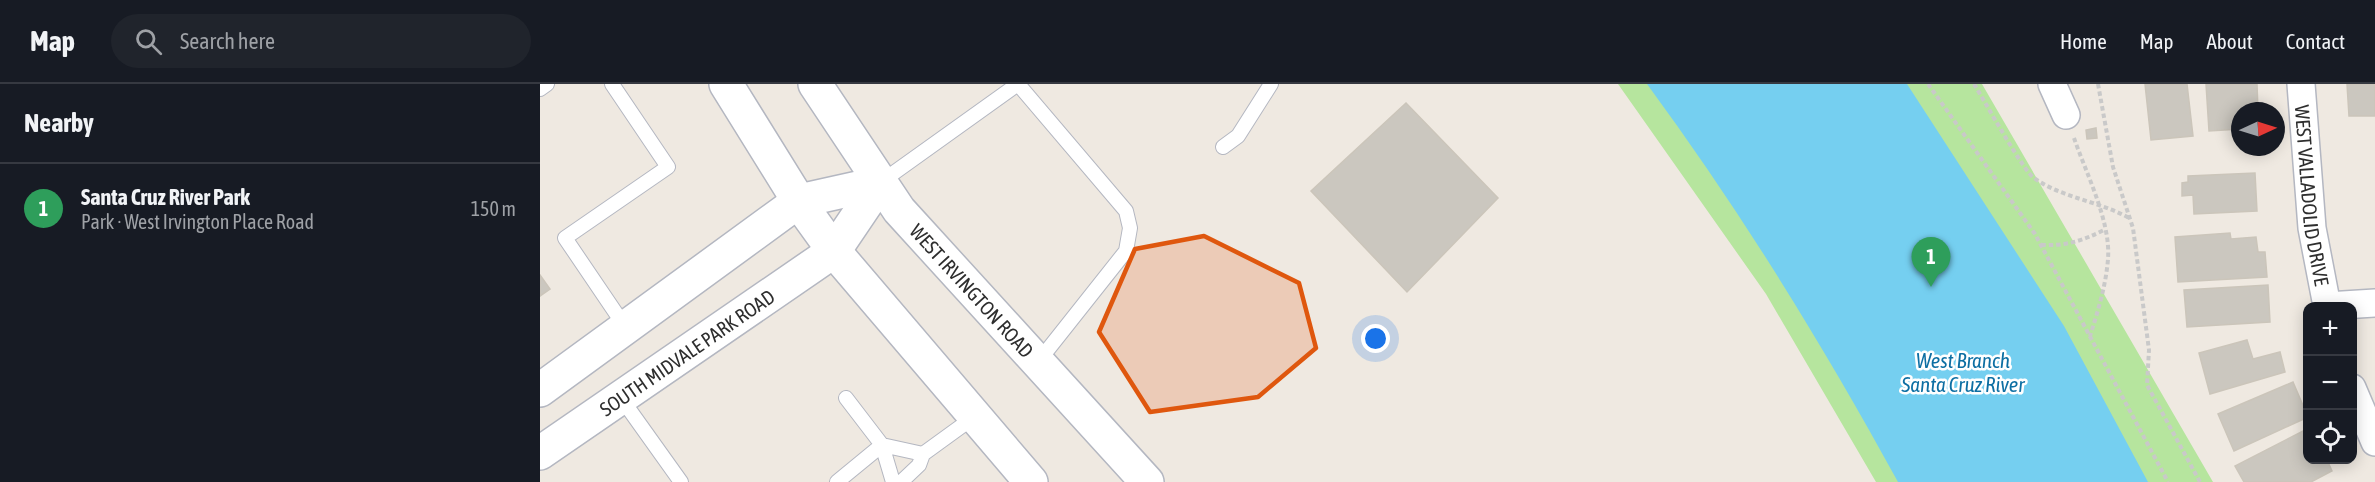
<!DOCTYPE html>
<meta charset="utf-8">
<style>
:root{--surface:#171b24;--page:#20242c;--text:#f1f3f6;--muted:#9ea1a6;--line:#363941;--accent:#d93025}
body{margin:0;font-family:"Asap Condensed",sans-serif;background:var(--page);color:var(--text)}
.controls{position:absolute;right:18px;bottom:18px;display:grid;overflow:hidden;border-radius:12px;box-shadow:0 3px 15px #0003}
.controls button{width:54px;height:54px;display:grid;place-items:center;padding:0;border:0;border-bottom:2px solid var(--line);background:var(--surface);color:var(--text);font:30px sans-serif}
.compass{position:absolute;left:1691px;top:18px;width:54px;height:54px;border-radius:50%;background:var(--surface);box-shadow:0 3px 15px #0003;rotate:86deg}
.you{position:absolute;left:836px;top:255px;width:21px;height:21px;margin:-15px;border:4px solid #fff;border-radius:50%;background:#1a73e8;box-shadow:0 0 0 9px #1a73e833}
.badge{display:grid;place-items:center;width:39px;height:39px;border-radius:50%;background:var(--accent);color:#fff;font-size:20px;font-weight:700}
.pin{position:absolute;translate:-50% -50px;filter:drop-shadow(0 2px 3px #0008)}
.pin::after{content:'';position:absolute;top:32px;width:21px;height:18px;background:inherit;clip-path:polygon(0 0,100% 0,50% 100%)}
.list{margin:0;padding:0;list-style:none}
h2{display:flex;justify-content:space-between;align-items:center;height:78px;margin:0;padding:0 24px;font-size:26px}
h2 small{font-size:20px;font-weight:400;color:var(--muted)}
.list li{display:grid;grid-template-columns:39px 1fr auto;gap:18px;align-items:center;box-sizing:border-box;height:90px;padding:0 24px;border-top:2px solid var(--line)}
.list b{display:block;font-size:22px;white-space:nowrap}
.list p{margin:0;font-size:20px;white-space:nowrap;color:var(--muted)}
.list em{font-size:20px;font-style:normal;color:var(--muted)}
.icon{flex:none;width:33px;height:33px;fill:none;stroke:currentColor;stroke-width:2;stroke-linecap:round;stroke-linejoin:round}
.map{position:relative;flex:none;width:1835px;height:398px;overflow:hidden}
header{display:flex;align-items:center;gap:36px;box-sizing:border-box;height:84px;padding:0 30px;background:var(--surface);border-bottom:2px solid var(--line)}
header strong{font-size:28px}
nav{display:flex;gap:33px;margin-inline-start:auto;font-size:21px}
.search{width:420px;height:54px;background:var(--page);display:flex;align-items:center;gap:15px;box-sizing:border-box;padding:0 21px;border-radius:33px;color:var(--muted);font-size:22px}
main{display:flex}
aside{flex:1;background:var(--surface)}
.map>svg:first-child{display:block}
.green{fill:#b6e59e}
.water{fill:#75cff0}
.building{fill:#cbc7bf;stroke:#cbc5ba;stroke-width:1.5}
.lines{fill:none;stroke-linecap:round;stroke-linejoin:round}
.lane-casing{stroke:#b4b7c1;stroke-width:16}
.street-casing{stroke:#b4b7c1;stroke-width:30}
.secondary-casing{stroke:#b4b7c1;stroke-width:36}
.path{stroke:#c9c9c9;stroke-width:4;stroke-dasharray:4.5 3;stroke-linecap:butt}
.lane{stroke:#fff;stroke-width:14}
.street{stroke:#fff;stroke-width:27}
.secondary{stroke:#fff;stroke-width:33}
.marked{fill:#df570e;fill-opacity:0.2;stroke:#df570e;stroke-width:4.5;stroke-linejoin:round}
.labels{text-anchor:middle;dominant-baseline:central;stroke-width:5;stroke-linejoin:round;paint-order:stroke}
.street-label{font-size:20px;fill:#2e2e2e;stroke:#fff}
.water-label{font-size:21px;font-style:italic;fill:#0d6fa3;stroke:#fff}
</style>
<header>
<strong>Map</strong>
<div class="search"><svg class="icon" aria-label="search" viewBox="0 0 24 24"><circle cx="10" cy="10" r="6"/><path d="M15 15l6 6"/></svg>Search here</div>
<nav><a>Home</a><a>Map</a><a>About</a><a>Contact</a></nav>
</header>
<main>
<aside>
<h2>Nearby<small></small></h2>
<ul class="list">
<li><span class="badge" style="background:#2e9e5b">1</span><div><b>Santa Cruz River Park</b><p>Park · West Irvington Place Road</p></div><em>150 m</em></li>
</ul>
</aside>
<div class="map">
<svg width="1835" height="398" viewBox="0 0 1835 398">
<rect width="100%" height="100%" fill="#efe9e1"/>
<path class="green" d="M1078,0h364l231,398h-337l-110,-188z"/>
<path class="water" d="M1107,0h260l157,242 84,156h-250c-75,-137 -158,-272 -251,-398z"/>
<path class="building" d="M1605,0h42l6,52 -42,4z
M1666,0h51l1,27h-18v18l-31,2z
M1807,0h28v32h-26z
M866,19l92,95 -91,94 -96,-101z
M1556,44l1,10 -10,1 -1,-9z
M1715,89l2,38 -63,3 -1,-19 -11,1v-13l6,-1v-6z
M1690,149l1,6 25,-2 2,15h7l2,25 -89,5 -3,-45z
M0,191l10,14 -10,7z
M1728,201l2,37 -83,5 -3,-37z
M1707,256l6,19 27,-7 5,20 -75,22 -11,-41z
M1753,298l15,35 -74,34 -16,-37z
M1765,346l3,5v25h19l5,11 -21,11h-67l-9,-16z"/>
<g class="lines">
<g class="lane-casing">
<path id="lane" d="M72,0l56,83 -103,71 61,90
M478,0l108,127 4,17 -4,23 -88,111
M0,5l7,-5
M683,63l15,-11 33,-52
M341,98l137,-98
M81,314l60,84
M306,314l36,47 41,9 51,-37
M297,398l45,-37 11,37
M361,398l18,-17 4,-11"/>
</g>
<g class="street-casing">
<g id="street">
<path d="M1512,0l14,31"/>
<path id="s1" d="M1761,0l11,144 15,78"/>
<path d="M1787,222l48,-3"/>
<path d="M1812,304l23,54"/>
</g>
</g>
<g class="secondary-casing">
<g id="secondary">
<path d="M186,0l77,124 31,43 197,231"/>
<path id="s2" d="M275,0l84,126 248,272"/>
<path d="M0,306l259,-189 81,-18"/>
<path id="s3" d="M0,369l294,-202 46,-68"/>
</g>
</g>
<path class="path" d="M1388,0l107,150 133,248
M1434,0c10,16 50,88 60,94 28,20 65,23 95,40
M1558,0l15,83 20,61 16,122 -2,35 53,97
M1534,54c12,35 37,84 34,121 -2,26 -10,52 -18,77
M1501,161c25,1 41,-4 63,-15"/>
<use href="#lane" class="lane"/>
<use href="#street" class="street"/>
<use href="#secondary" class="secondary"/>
</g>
<path class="marked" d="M664,152l95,47 17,65 -58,49 -108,15 -51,-80 36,-83z"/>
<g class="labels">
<g class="street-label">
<text stroke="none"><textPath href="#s1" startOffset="112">WEST VALLADOLID DRIVE</textPath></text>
<text stroke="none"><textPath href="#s2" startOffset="260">WEST IRVINGTON ROAD</textPath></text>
<text stroke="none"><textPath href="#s3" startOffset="178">SOUTH MIDVALE PARK ROAD</textPath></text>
</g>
<g class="water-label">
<text x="1423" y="276">West Branch<tspan x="1423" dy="24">Santa Cruz River</tspan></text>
</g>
</g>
</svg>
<div class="controls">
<button>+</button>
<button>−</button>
<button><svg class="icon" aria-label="locate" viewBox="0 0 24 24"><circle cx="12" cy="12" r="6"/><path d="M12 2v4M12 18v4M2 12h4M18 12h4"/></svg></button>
</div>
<svg class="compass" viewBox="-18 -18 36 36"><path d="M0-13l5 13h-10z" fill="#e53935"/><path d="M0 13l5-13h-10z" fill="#9ea1a6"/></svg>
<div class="you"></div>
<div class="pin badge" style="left:1391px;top:203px;background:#2e9e5b">1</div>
</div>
</main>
